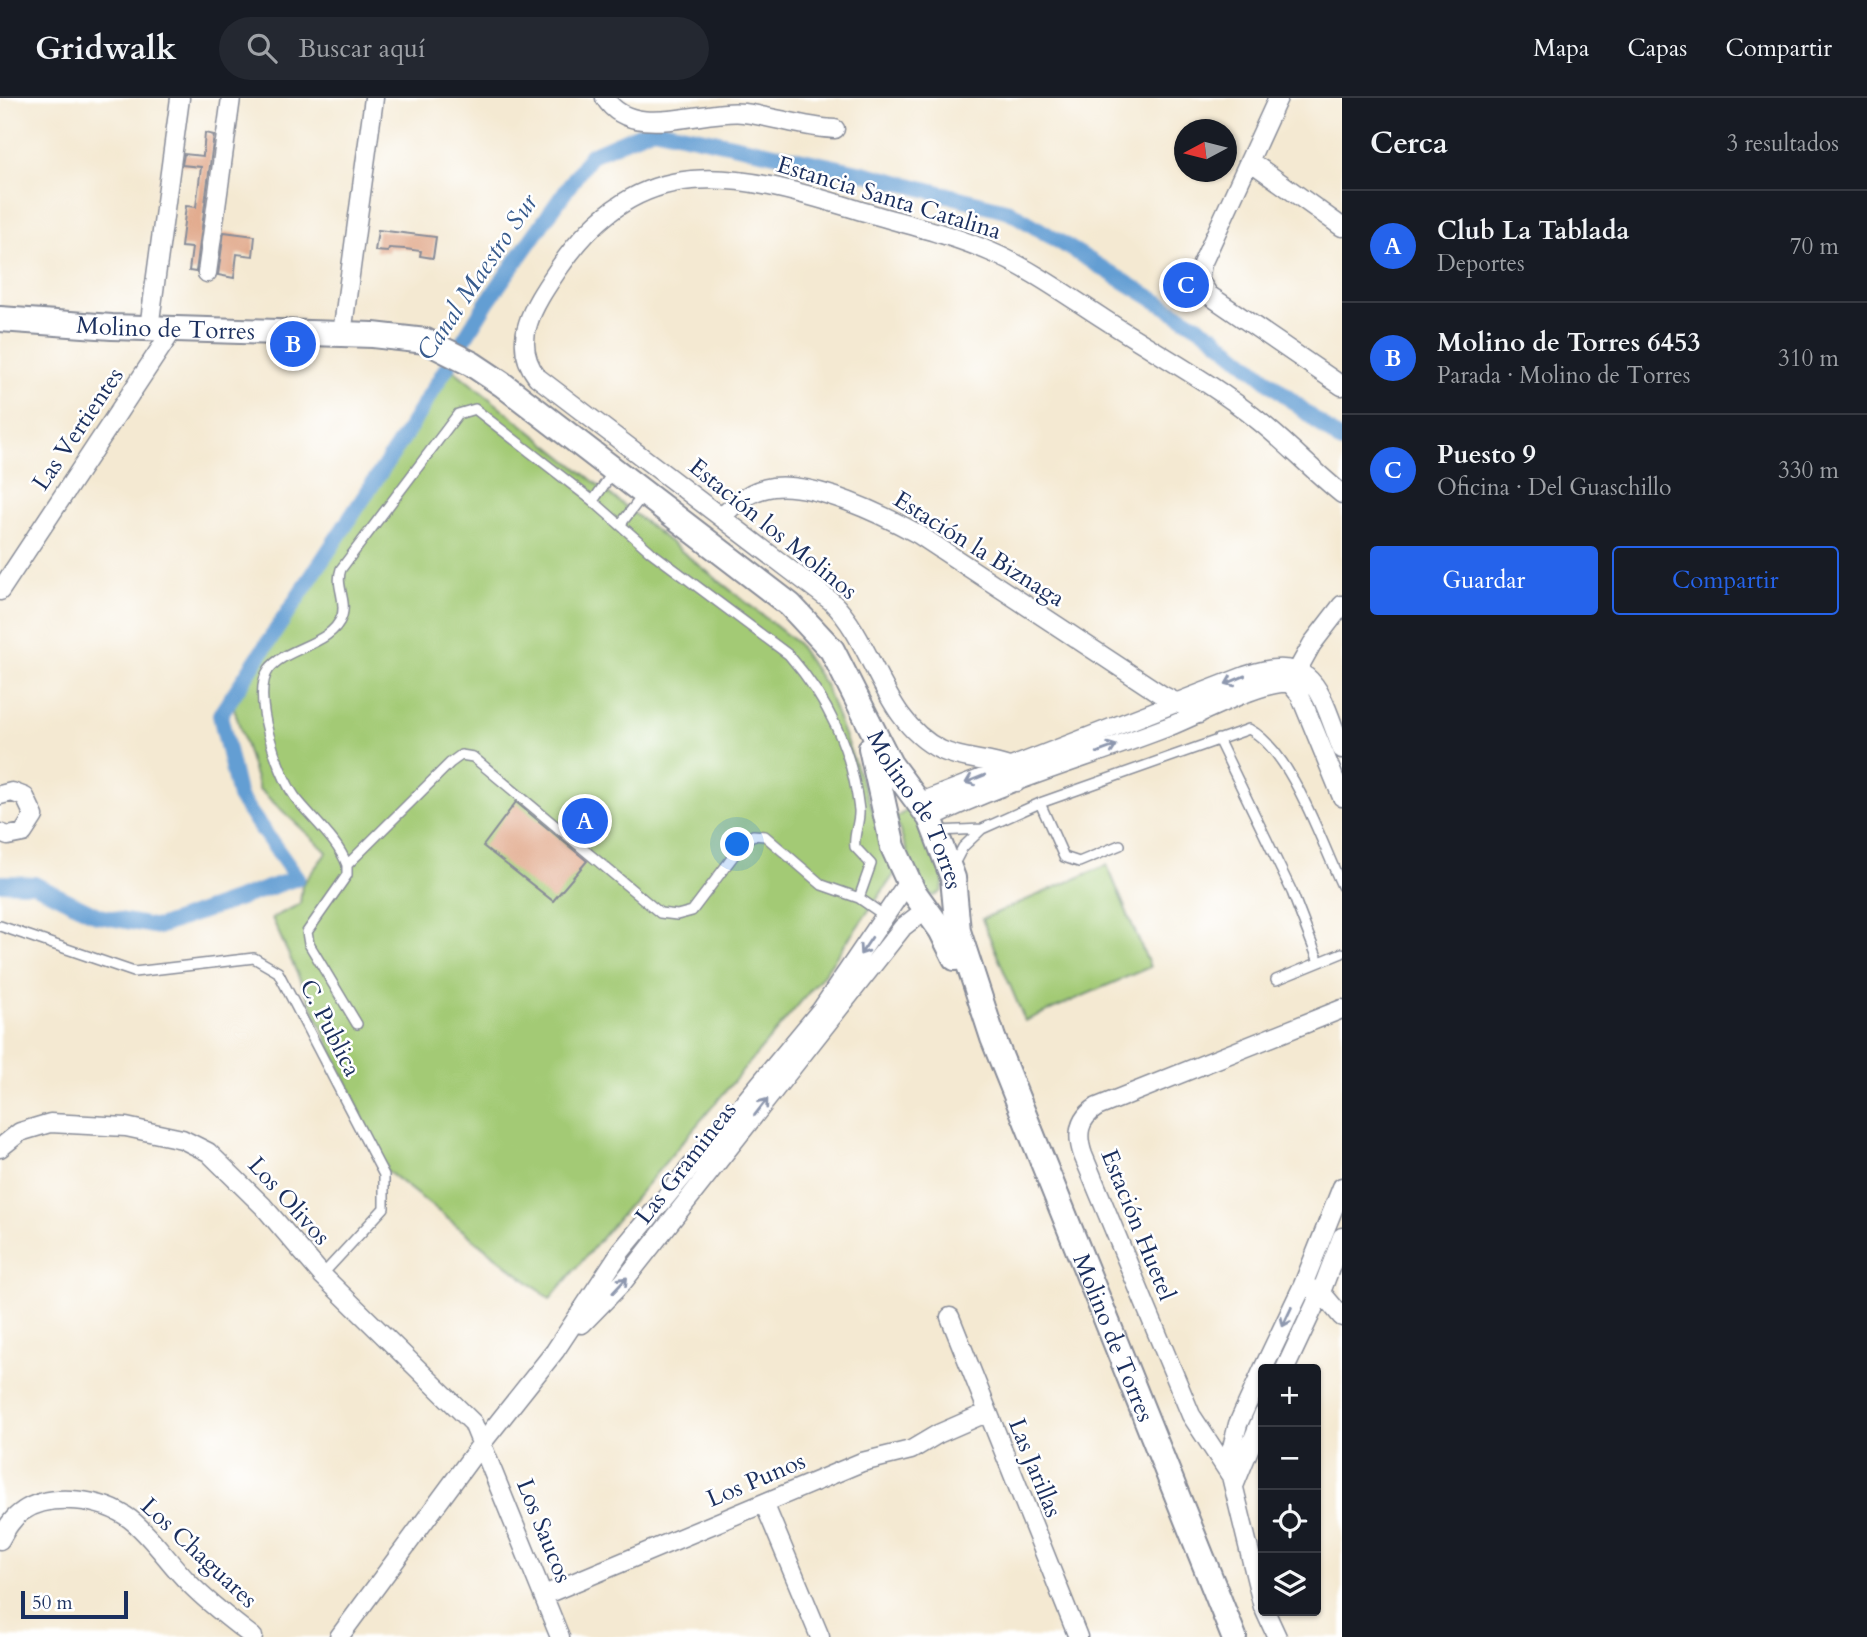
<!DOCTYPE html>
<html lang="es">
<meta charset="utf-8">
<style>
:root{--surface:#171b24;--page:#242831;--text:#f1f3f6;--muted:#9ea1a6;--line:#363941;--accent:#2563eb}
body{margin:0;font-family:Cardo,serif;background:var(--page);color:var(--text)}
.controls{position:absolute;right:21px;bottom:21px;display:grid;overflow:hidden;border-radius:7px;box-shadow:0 2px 5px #0004}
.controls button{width:63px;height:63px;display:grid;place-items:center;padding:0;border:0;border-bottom:2px solid var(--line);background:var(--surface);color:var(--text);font:35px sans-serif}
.compass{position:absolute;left:1174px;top:21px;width:63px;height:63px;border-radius:50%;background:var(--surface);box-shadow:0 2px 5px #0004;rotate:263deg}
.scale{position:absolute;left:21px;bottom:18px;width:107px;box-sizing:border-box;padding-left:7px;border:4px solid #1b2f5e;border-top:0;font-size:19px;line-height:24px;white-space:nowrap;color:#1b2f5e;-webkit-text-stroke:5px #fff;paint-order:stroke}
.you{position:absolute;left:738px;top:747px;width:24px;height:24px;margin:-18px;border:5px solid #fff;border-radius:50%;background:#1a73e8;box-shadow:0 0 0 10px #1a73e833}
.badge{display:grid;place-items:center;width:46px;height:46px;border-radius:50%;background:var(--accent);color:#fff;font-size:23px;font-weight:700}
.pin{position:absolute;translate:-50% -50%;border:4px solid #fff;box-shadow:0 2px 7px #0006}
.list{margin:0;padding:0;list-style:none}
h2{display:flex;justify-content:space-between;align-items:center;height:91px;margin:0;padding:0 28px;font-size:30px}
h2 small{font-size:23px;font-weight:400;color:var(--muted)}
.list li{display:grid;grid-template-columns:46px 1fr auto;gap:21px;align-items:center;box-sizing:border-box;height:112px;padding:0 28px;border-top:2px solid var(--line)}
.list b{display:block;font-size:26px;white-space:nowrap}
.list p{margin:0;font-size:23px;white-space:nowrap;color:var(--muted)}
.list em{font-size:23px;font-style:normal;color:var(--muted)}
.actions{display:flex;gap:14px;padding:21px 28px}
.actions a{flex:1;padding:16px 0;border:2px solid var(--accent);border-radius:7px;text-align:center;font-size:24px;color:var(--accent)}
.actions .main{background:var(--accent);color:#fff}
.icon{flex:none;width:38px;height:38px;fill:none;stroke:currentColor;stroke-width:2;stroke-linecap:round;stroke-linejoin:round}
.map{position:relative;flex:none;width:1342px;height:1539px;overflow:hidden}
header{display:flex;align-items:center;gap:42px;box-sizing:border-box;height:98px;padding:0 35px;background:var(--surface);border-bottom:2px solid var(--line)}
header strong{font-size:33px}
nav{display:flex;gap:38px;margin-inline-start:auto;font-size:24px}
.search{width:490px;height:63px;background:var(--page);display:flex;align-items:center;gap:18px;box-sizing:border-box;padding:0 24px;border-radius:38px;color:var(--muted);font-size:26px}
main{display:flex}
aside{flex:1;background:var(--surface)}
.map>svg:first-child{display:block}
.green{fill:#a3ca75;stroke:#5f7c6a;stroke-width:2}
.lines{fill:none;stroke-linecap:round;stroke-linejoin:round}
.canal{stroke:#649ed3;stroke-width:16}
.building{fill:#e2ac8f}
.lane-casing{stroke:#888c98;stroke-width:12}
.street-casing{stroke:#888c98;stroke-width:21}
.secondary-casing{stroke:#888c98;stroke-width:28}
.lane{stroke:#fff;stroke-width:9}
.street{stroke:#fff;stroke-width:18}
.secondary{stroke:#fff;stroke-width:24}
.oneway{stroke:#8d97ae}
.labels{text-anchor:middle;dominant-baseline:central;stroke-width:5;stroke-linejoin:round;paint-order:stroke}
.street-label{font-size:24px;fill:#1b2f5e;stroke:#fff}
.water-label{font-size:26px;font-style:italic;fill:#385b8d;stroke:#fff}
</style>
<header>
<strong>Gridwalk</strong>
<div class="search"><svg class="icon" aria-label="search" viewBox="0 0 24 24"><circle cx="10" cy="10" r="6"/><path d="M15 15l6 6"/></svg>Buscar aquí</div>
<nav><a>Mapa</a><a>Capas</a><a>Compartir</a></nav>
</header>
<main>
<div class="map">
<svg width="1342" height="1539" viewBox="0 0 1342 1539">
<rect width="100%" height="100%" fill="#fff"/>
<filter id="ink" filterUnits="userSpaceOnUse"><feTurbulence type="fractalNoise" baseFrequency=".0143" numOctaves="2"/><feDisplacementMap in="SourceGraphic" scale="14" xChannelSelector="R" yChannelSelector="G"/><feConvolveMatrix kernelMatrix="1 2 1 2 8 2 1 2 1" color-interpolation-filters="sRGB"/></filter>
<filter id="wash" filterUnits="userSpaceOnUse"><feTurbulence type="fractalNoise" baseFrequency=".00686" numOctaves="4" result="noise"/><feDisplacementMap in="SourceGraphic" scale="28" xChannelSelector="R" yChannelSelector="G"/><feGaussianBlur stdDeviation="1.57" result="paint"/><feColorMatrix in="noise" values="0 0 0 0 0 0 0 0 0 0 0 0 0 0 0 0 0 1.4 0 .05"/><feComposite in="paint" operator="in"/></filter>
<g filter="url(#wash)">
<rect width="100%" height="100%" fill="#f4e9d2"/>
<path class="green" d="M451,270l346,275 28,42 71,187 -75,106 -271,321 -164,-129 -114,-252 28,-14 2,-19 25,-33 -68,-63 -26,-84 98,-157z
M906,713l8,2 30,65 -2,13 -7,5 -13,-3 -27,-75z
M1107,767l43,102 -125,54 -43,-102z"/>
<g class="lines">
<path class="canal" d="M0,785l34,1 65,32 59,11 139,-49 -58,-81 -19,-82 185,-280 82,-133 104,-147 62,-27 210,45 146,38 203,124 130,107"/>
</g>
<g id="blocks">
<path class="building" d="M205,35l9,2 -18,137 -7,-1 3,-23 -11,-1 5,-41 10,1 5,-40 -19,-2 2,-11 19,2z
M378,132l58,7 -3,21 -13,-2 1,-5 -16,-2 -16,-1 -1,4 -13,-1z
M224,134l31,4 -2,20 -16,-2 -3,24 -16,-3z
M1184,180l13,19 -5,7 -16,-12z
M516,704l71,59 -34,40 -70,-55z"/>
</g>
</g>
<g filter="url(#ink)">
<use href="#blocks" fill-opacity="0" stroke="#888c98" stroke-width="2"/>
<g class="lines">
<g class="lane-casing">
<path id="lane" d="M593,403l20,-29
M620,427l23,-30
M1218,641l74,153 27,70
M1040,705l24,54 15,5 41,-17
M938,733l44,-2 58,-26 209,-74c43,23 72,113 93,157
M347,767l103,-102 11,-8 12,2 187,156 17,2 15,-4 52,-69 9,-7 12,1 57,49 37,13 26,18
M953,768l10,-19 19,-18
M0,828l134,46 120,-14 24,14 106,203v33l-62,67
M1276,882l66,-27
M357,926l-48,-80 -2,-12 40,-57v-10c-9,-25 -36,-47 -52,-68 -17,-24 -45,-102 -26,-128 17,-22 63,-24 73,-53 5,-17 -7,-30 -1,-47l117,-155 17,-5 118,92 58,51 138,103c39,45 63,94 70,155 1,13 -6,24 -4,37l16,17 -12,34"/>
</g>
<g class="street-casing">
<path id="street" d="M605,0c27,44 99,10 139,15 32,4 60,15 91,16
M1278,0l-76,166 -3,16 10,15 133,91
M1250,63l92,66
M207,175l24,-175
M149,230l31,-230
M342,236l32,-236
M722,419c14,-15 29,-27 51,-30 42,-5 108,27 145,47l244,161 37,19
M0,493l174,-263
M1292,582l20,-36 30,-39
M1290,585l10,12 42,102
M1017,684l-8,-15c-22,-8 -46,-7 -68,-17 -59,-29 -65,-105 -110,-149l-294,-224c-29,-37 0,-76 22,-109 81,-119 175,-96 296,-59 45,14 93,24 136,43 40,17 77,44 113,67 52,34 107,63 155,102 29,23 54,50 83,73
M0,697l12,-3 13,5 9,19 -11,17 -15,3 -8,-3
M921,704l324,-126c72,-26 75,19 97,73
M930,720c75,-37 157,-60 235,-90 30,-11 96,-48 125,-45
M0,1050l20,-16 30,-9 76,4 56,12 26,13 55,54 59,69 151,148 87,214
M1312,1191l9,3 21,25
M950,1219l128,320
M582,1226l41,-42 280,-355 22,-17
M1263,1271l40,-84 39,-98
M1285,1271l36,-77 21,-55
M1227,1369l11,-43 25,-55
M1234,1388l29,-71
M764,1405l56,134
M0,1442c6,-11 12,-22 23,-29 28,-19 80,-12 107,8 22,17 38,43 58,63 20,21 43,38 65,55
M544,1497l318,-133 49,-12 27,-16 48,-21
M1263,1509l-32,-131 -40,-61 -108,-260c-7,-20 -5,-36 14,-48l245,-98
M1265,1513l12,26
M339,1539l143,-194 73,-92 66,-100 200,-241 87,-128"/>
</g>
<g class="secondary-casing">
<g id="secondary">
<path id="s1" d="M0,221l112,8 261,8 53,6 46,23 30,20 288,221 42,45 58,114 40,54 23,60 5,53 35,107 241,599"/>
<path d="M871,650l22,99 20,44 28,39 14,28"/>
</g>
</g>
<use href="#lane" class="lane"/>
<use href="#street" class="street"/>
<use href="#secondary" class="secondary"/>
</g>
<defs><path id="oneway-shaft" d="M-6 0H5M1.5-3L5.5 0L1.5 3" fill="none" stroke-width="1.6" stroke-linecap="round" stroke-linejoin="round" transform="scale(1.75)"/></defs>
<g class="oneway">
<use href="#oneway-shaft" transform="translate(1235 582) rotate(157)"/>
<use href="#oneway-shaft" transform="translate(1107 651) rotate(-20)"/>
<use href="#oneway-shaft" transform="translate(975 681) rotate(158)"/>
<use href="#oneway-shaft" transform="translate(866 848) rotate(124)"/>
<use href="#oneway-shaft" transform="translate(761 1009) rotate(-52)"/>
<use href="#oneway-shaft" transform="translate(620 1187) rotate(-47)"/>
<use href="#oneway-shaft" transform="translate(1287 1219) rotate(115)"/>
</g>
</g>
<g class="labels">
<g class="street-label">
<text transform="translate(889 100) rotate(17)">Estancia Santa Catalina</text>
<text stroke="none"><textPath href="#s1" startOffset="166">Molino de Torres</textPath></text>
<text transform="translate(78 331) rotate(-56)">Las Vertientes</text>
<text transform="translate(773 431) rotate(39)">Estación los Molinos</text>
<text transform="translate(979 451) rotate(32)">Estación la Biznaga</text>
<text stroke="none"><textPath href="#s1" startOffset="1120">Molino de Torres</textPath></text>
<text transform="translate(330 930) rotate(63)">C. Publica</text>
<text transform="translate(686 1065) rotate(-52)">Las Gramineas</text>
<text transform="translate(289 1103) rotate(48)">Los Olivos</text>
<text transform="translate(1138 1127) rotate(68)">Estación Huetel</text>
<text stroke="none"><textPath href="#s1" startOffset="1687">Molino de Torres</textPath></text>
<text transform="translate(1035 1370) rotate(68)">Las Jarillas</text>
<text transform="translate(756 1382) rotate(-23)">Los Punos</text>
<text transform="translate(544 1433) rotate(68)">Los Saucos</text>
<text transform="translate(199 1455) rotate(43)">Los Chaguares</text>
</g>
<g class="water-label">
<text transform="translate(477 179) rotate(-56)">Canal Maestro Sur</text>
</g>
</g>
</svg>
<div class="controls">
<button>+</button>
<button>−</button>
<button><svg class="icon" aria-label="locate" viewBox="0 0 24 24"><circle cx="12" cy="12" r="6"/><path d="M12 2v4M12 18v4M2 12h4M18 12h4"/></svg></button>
<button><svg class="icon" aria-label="layers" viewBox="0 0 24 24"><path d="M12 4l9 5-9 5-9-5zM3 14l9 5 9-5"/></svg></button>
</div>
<svg class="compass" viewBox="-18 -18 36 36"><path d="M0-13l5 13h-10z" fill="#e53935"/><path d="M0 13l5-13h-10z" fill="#9ea1a6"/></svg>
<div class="scale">50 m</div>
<div class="you"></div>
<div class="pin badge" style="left:585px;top:723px">A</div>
<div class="pin badge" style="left:293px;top:246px">B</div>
<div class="pin badge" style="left:1186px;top:187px">C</div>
</div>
<aside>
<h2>Cerca<small>3 resultados</small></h2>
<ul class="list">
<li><span class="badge">A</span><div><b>Club La Tablada</b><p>Deportes</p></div><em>70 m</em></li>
<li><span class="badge">B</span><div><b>Molino de Torres 6453</b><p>Parada · Molino de Torres</p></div><em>310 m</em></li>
<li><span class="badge">C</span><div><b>Puesto 9</b><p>Oficina · Del Guaschillo</p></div><em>330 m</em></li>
</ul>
<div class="actions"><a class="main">Guardar</a><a>Compartir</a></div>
</aside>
</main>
